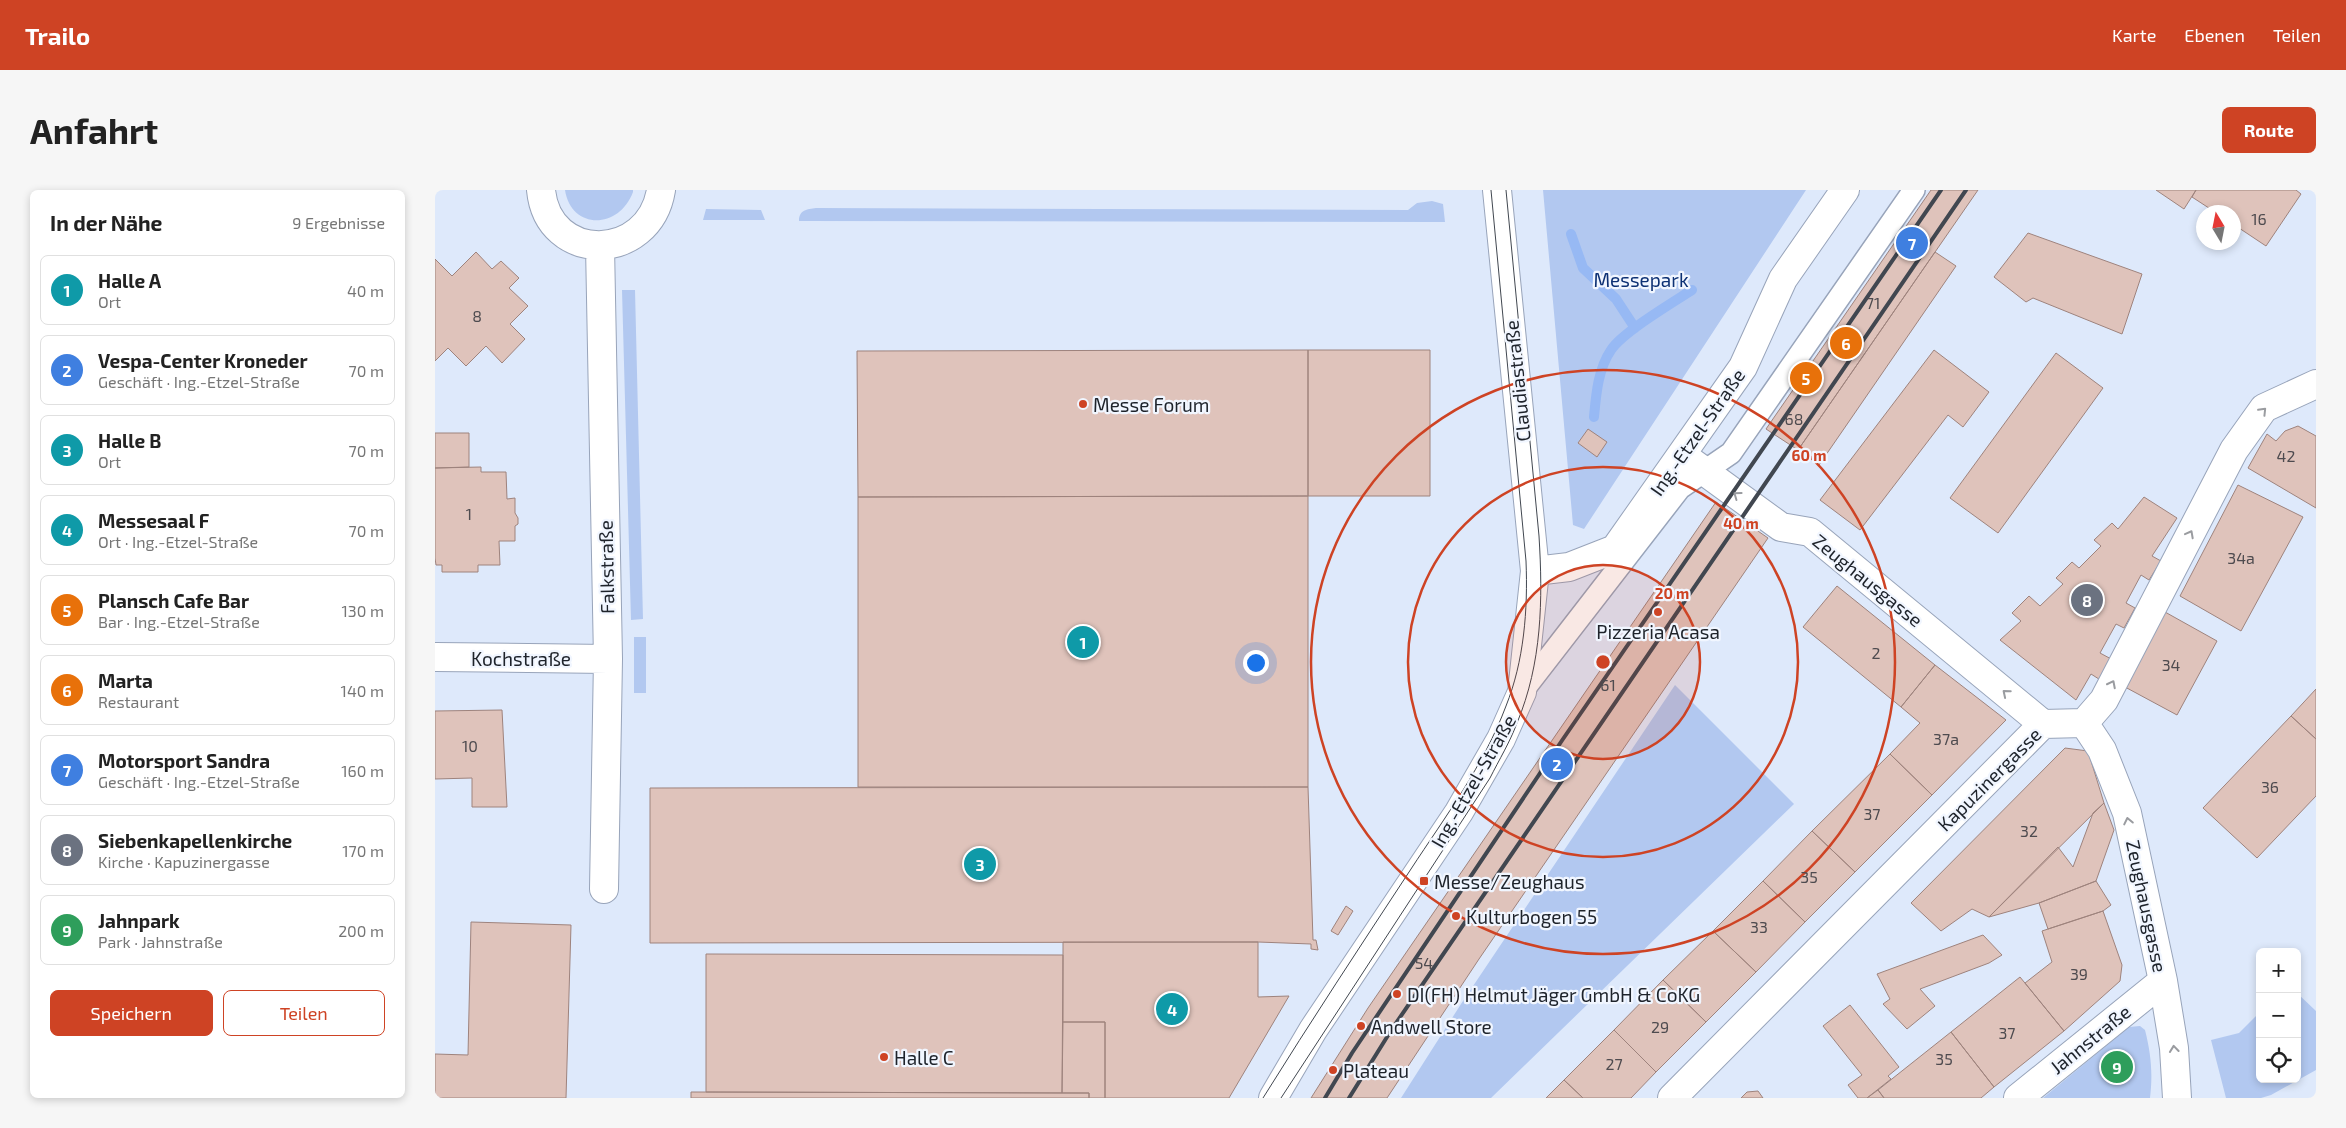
<!DOCTYPE html>
<html lang="de">
<meta charset="utf-8">
<style>
:root{--surface:#fff;--page:#f6f6f6;--text:#222;--muted:#767676;--line:#e0e0e0;--accent:#ce4324}
body{margin:0;font-family:"Exo 2",sans-serif;background:var(--page);color:var(--text)}
.controls{position:absolute;right:15px;bottom:15px;display:grid;overflow:hidden;border-radius:8px;box-shadow:0 2px 8px #0003}
.controls button{width:45px;height:45px;display:grid;place-items:center;padding:0;border:0;border-bottom:1px solid var(--line);background:var(--surface);color:var(--text);font:25px sans-serif}
.compass{position:absolute;left:1761px;top:15px;width:45px;height:45px;border-radius:50%;background:var(--surface);box-shadow:0 2px 8px #0003;rotate:350deg}
.you{position:absolute;left:820px;top:472px;width:18px;height:18px;margin:-12px;border:4px solid #fff;border-radius:50%;background:#1a73e8;box-shadow:0 0 0 8px #1a73e833}
.badge{display:grid;place-items:center;width:32px;height:32px;border-radius:50%;background:var(--accent);color:#fff;font-size:16px;font-weight:700}
.pin{position:absolute;translate:-50% -50%;border:2px solid #fff;box-shadow:0 1px 5px #0006}
.list{margin:0;padding:0;list-style:none}
h2{display:flex;justify-content:space-between;align-items:center;height:65px;margin:0;padding:0 20px;font-size:21px}
h2 small{font-size:16px;font-weight:400;color:var(--muted)}
.list li{display:grid;grid-template-columns:32px 1fr auto;gap:15px;align-items:center;box-sizing:border-box;height:70px;margin:0 10px 10px;padding:0 10px;border:1px solid var(--line);border-radius:8px}
.list b{display:block;font-size:19px;white-space:nowrap}
.list p{margin:0;font-size:16px;white-space:nowrap;color:var(--muted)}
.list em{font-size:16px;font-style:normal;color:var(--muted)}
.actions{display:flex;gap:10px;padding:15px 20px}
.actions a{flex:1;padding:11px 0;border:1px solid var(--accent);border-radius:8px;text-align:center;font-size:18px;color:var(--accent)}
.actions .main{background:var(--accent);color:#fff}
.icon{flex:none;width:28px;height:28px;fill:none;stroke:currentColor;stroke-width:2;stroke-linecap:round;stroke-linejoin:round}
.map{position:relative;flex:none;width:1881px;height:908px;overflow:hidden;border-radius:8px}
header{display:flex;align-items:center;gap:30px;box-sizing:border-box;height:70px;padding:0 25px;background:var(--accent);color:#fff}
header strong{font-size:24px}
nav{display:flex;gap:28px;margin-inline-start:auto;font-size:18px}
.intro{display:flex;align-items:center;justify-content:space-between;box-sizing:border-box;height:120px;padding:0 30px}
h1{margin:0;font-size:35px}
.button{padding:12px 22px;border-radius:8px;background:var(--accent);color:#fff;font-size:18px;font-weight:700}
main{display:flex;gap:30px;padding:0 30px}
aside{flex:1;background:var(--surface);border-radius:8px;box-shadow:0 2px 8px #0003}
.map>svg:first-child{display:block}
.green{fill:#b2c8f0}
.lines{fill:none;stroke-linecap:round;stroke-linejoin:round}
.stream{stroke:#97b9f4;stroke-width:10}
.building{fill:#dfc3bb;stroke:#9e837d}
.pedestrian-casing{stroke:#98a4ba;stroke-width:24}
.minor-casing{stroke:#98a4ba;stroke-width:30}
.pedestrian{stroke:#fff;stroke-width:21}
.minor{stroke:#fff;stroke-width:28}
.tram{stroke:#414750;stroke-width:1}
.rail{stroke:#414750;stroke-width:4}
.oneway{stroke:#9a9ca0}
.ring{fill:none;stroke:#ce4324;stroke-width:2.5}
.poi-dot{fill:#ce4324;stroke:#f1f6ff;stroke-width:2}
.labels{text-anchor:middle;dominant-baseline:central;stroke-width:4.5;stroke-linejoin:round;paint-order:stroke}
.number-label{font-size:16px;fill:#4e4b4f}
.park-label{font-size:19px;fill:#0d3174;stroke:#f1f6ff}
.street-label{font-size:19px;fill:#1e232b;stroke:#f1f6ff}
.poi-label{font-size:19px;fill:#1e232b;stroke:#f1f6ff;text-anchor:start}
.centre{fill:#ce4324;stroke:#f1f6ff;stroke-width:2.5}
.ring-label{font-size:15px;text-anchor:middle;font-weight:bold;fill:#ce4324;stroke:#f1f6ff;stroke-width:4.5;stroke-linejoin:round;paint-order:stroke}
</style>
<header>
<strong>Trailo</strong>
<nav><a>Karte</a><a>Ebenen</a><a>Teilen</a></nav>
</header>
<div class="intro"><h1>Anfahrt</h1><a class="button">Route</a></div>
<main>
<aside>
<h2>In der Nähe<small>9 Ergebnisse</small></h2>
<ul class="list">
<li><span class="badge" style="background:#0f9aa8">1</span><div><b>Halle A</b><p>Ort</p></div><em>40 m</em></li>
<li><span class="badge" style="background:#3f7fe0">2</span><div><b>Vespa-Center Kroneder</b><p>Geschäft · Ing.-Etzel-Straße</p></div><em>70 m</em></li>
<li><span class="badge" style="background:#0f9aa8">3</span><div><b>Halle B</b><p>Ort</p></div><em>70 m</em></li>
<li><span class="badge" style="background:#0f9aa8">4</span><div><b>Messesaal F</b><p>Ort · Ing.-Etzel-Straße</p></div><em>70 m</em></li>
<li><span class="badge" style="background:#e8710a">5</span><div><b>Plansch Cafe Bar</b><p>Bar · Ing.-Etzel-Straße</p></div><em>130 m</em></li>
<li><span class="badge" style="background:#e8710a">6</span><div><b>Marta</b><p>Restaurant</p></div><em>140 m</em></li>
<li><span class="badge" style="background:#3f7fe0">7</span><div><b>Motorsport Sandra</b><p>Geschäft · Ing.-Etzel-Straße</p></div><em>160 m</em></li>
<li><span class="badge" style="background:#6b7280">8</span><div><b>Siebenkapellenkirche</b><p>Kirche · Kapuzinergasse</p></div><em>170 m</em></li>
<li><span class="badge" style="background:#2e9e5b">9</span><div><b>Jahnpark</b><p>Park · Jahnstraße</p></div><em>200 m</em></li>
</ul>
<div class="actions"><a class="main">Speichern</a><a>Teilen</a></div>
</aside>
<div class="map">
<svg width="1881" height="908" viewBox="0 0 1881 908">
<rect width="100%" height="100%" fill="#dee9fb"/>
<path class="green" d="M130,0h68v2c-14,38 -62,38 -68,-2z
M1108,0h263l-222,339 -11,-4z
M997,11l11,3 2,18 -646,-1c0,-11 8,-12 17,-13l592,2 9,-7z
M271,19l55,1 4,10h-62z
M187,100h13l8,329 -12,1z
M199,447h12v56h-12z
M1240,495l119,119 -303,294h-90l60,-94z
M1862,803l19,18v59l-45,25 -10,3h-35l-15,-58 28,-7 21,-21v67h37z
M1705,836l5,4c6,24 8,43 5,68h-107l86,-71z"/>
<g class="lines">
<path class="stream" d="M1136,44l12,34 33,31 19,29
M1159,227c2,-22 4,-48 17,-67 12,-18 61,-47 81,-60"/>
</g>
<path class="building" d="M1496,0h47l-180,260 -32,-21z
M1721,0h40l-12,19z
M1761,0h100l5,4 -35,52 -33,-22v-12h-18l-23,-15z
M1593,43l114,41 -20,60 -89,-36 -7,4 -32,-25z
M41,62l16,17 9,-8 18,17 -10,10 19,18 -18,18 15,15 -23,24 -16,-17 -20,20 -18,-18 -13,13v-102l17,17z
M1500,62l21,14 -137,199 -21,-15z
M873,160h122v146h-122z
M873,160v146l-450,1 -1,-146z
M1499,160l55,42 -26,35 -15,-12 -88,115 -40,-30z
M1621,163l47,35 -105,145 -48,-35z
M1863,236l18,10v72l-68,-40 19,-34 9,7 9,-10z
M1153,239l19,13 -10,15 -19,-14z
M0,243h34v34l-34,1z
M46,277v5h25l1,27 8,-1v15l3,5v6l-3,2v15h-16l1,24h-22v7h-36v-7h-6l-1,-7v-90z
M1803,295l65,32 -62,114 -61,-35z
M873,306v291h-450v-290z
M1709,307l33,21 -25,38 9,5 -12,19 -8,-5 -15,28 9,5 -11,20 -8,-4 -16,29 13,7 -11,21 -11,-7 -15,26 -76,-60 21,-19 -9,-8 17,-17 11,10 23,-22 -7,-6 16,-16 7,6 22,-22 -7,-6 18,-17 6,6z
M1281,312l52,36 -289,421 -92,139h-76l57,-90z
M1402,396l98,79 -34,42 -98,-80z
M1730,422l52,29 -40,74 -52,-28z
M1500,475l71,55 -74,75 -42,-41 30,-31 -19,-16z
M1881,499v50l-25,-23z
M67,520l5,97h-35v-29l-37,1v-68z
M1856,526l25,23v57l-59,62 -54,-50z
M1630,558l23,3 16,52 -115,114 -17,-8 -31,22 -30,-28z
M1455,564l42,41 -77,77 -43,-41z
M873,597l5,153h3l2,10 -7,-1v-5l-53,-2 -608,1v-155z
M1669,613l10,27 -18,51 -57,22 -50,14 69,-70 15,20 20,-54z
M1377,641l43,41 -50,50 -42,-41z
M1328,691l42,41 -49,50 -43,-41z
M1661,691l15,24 -8,6 -55,18 -9,-26z
M911,716l7,5 -15,24 -7,-4z
M1668,721l19,54 -2,16 -56,50 -39,-48 27,-21 -10,-31z
M36,732l100,3 -5,173h-131v-44l33,1z
M1278,741l43,41 -50,50 -43,-42z
M1548,745l19,20 -13,8 -69,26 15,17 -28,23 -24,-25 7,-5 -13,-25z
M628,752h195v55l31,-1 -60,102h-124v-76h-42z
M271,764l357,1 -1,138 -356,-1z
M1585,787l44,54 -70,56 -43,-55z
M1228,790l43,42 -50,50 -42,-42z
M1415,815l49,62 -11,9 3,3 -24,19h-9l-10,-13 14,-10 -39,-49z
M628,832h42v76h-16v-5h-27z
M1179,840l42,42 -25,26h-48l-19,-18z
M1516,842l43,55 -13,11h-97l-6,-8z
M1129,890l19,18h-37z
M1443,900l6,8h-17z
M1323,901l5,7h-22l6,-6z
M256,902l398,1v5h-398z"/>
<g class="lines">
<g class="pedestrian-casing">
<path id="pedestrian" d="M1087,502l158,-204 51,-35 183,-263"/>
</g>
<g class="minor-casing">
<path id="minor" d="M106,0c7,74 108,73 120,0
M165,56l8,413 -4,230
M1247,265l99,72 29,5 233,192
M1100,381l34,-4 46,-18 128,-182 40,-88 62,-89
M0,467l173,2
M1649,533l18,27 25,63 36,168 11,67 3,50
M838,908l40,-68 146,-218 42,-73 21,-47 13,-121 -38,-381
M1237,908l371,-374 41,-1 20,-23 130,-250 30,-42 52,-24
M1583,908l145,-117"/>
</g>
<use href="#pedestrian" class="pedestrian"/>
<use href="#minor" class="minor"/>
<path class="tram" d="M828,908c48,-77 98,-153 148,-229 34,-52 73,-104 95,-163 18,-45 22,-96 20,-145l-35,-371
M846,908l209,-320c9,-18 20,-36 27,-55 25,-60 26,-123 22,-187l-33,-346"/>
<path class="rail" d="M890,908l27,-45 211,-314 378,-549
M914,908l43,-69 574,-839"/>
</g>
<defs><path id="oneway-chevron" d="M-2-3.5L2.5 0L-2 3.5" fill="none" stroke-width="1.6" stroke-linecap="round" stroke-linejoin="round" transform="scale(1.25)"/></defs>
<g class="oneway">
<use href="#oneway-chevron" transform="translate(1828 221) rotate(-46)"/>
<use href="#oneway-chevron" transform="translate(1302 305) rotate(-144)"/>
<use href="#oneway-chevron" transform="translate(1755 344) rotate(-62)"/>
<use href="#oneway-chevron" transform="translate(1677 494) rotate(-63)"/>
<use href="#oneway-chevron" transform="translate(1571 503) rotate(-140)"/>
<use href="#oneway-chevron" transform="translate(1693 631) rotate(-102)"/>
<use href="#oneway-chevron" transform="translate(1739 859) rotate(-96)"/>
</g>
<circle cx="1168" cy="472" r="97" fill="#ce4324" fill-opacity=".12"/>
<g class="ring">
<circle cx="1168" cy="472" r="97"/>
<circle cx="1168" cy="472" r="195"/>
<circle cx="1168" cy="472" r="292"/>
</g>
<g class="poi-dot">
<circle cx="648" cy="214" r="5"/>
<circle cx="1223" cy="422" r="5"/>
<rect x="984" y="686" width="10" height="10" rx="2.5"/>
<circle cx="1021" cy="726" r="5"/>
<circle cx="962" cy="804" r="5"/>
<circle cx="926" cy="836" r="5"/>
<circle cx="449" cy="867" r="5"/>
<circle cx="898" cy="880" r="5"/>
</g>
<g class="labels">
<g class="number-label">
<text x="1824" y="28">16</text>
<text x="1438" y="112">71</text>
<text x="42" y="125">8</text>
<text x="1359" y="228">68</text>
<text x="1851" y="265">42</text>
<text x="34" y="323">1</text>
<text x="1806" y="367">34a</text>
<text x="1441" y="462">2</text>
<text x="1736" y="474">34</text>
<text x="1173" y="494">61</text>
<text x="1511" y="548">37a</text>
<text x="35" y="555">10</text>
<text x="1835" y="596">36</text>
<text x="1437" y="623">37</text>
<text x="1594" y="640">32</text>
<text x="1374" y="686">35</text>
<text x="1324" y="736">33</text>
<text x="989" y="772">54</text>
<text x="1644" y="783">39</text>
<text x="1225" y="836">29</text>
<text x="1572" y="842">37</text>
<text x="1509" y="868">35</text>
<text x="1179" y="873">27</text>
</g>
<g class="park-label">
<text x="1206" y="89">Messepark</text>
</g>
<g class="street-label">
<text transform="translate(1082 191) rotate(-96)">Claudiastraße</text>
<text transform="translate(1262 242) rotate(-55)">Ing.-Etzel-Straße</text>
<text transform="translate(171 377) rotate(-91)">Falkstraße</text>
<text transform="translate(1433 390) rotate(39)">Zeughausgasse</text>
<text x="86" y="468">Kochstraße</text>
<text transform="translate(1554 589) rotate(-45)">Kapuzinergasse</text>
<text transform="translate(1038 591) rotate(-60)">Ing.-Etzel-Straße</text>
<text transform="translate(1712 716) rotate(78)">Zeughausgasse</text>
<text transform="translate(1655 849) rotate(-39)">Jahnstraße</text>
</g>
<g class="poi-label">
<text x="658" y="214">Messe Forum</text>
<text x="1223" y="441" text-anchor="middle">Pizzeria Acasa</text>
<text x="999" y="691">Messe/Zeughaus</text>
<text x="1031" y="726">Kulturbogen 55</text>
<text x="972" y="804">DI(FH) Helmut Jäger GmbH &amp; CoKG</text>
<text x="936" y="836">Andwell Store</text>
<text x="459" y="867">Halle C</text>
<text x="908" y="880">Plateau</text>
</g>
</g>
<circle cx="1168" cy="472" r="8" class="centre"/>
<g class="ring-label">
<text x="1374" y="271">60 m</text>
<text x="1306" y="339">40 m</text>
<text x="1237" y="409">20 m</text>
</g>
</svg>
<div class="controls">
<button>+</button>
<button>−</button>
<button><svg class="icon" aria-label="locate" viewBox="0 0 24 24"><circle cx="12" cy="12" r="6"/><path d="M12 2v4M12 18v4M2 12h4M18 12h4"/></svg></button>
</div>
<svg class="compass" viewBox="-18 -18 36 36"><path d="M0-13l5 13h-10z" fill="#e53935"/><path d="M0 13l5-13h-10z" fill="#767676"/></svg>
<div class="you"></div>
<div class="pin badge" style="left:648px;top:452px;background:#0f9aa8">1</div>
<div class="pin badge" style="left:1122px;top:574px;background:#3f7fe0">2</div>
<div class="pin badge" style="left:545px;top:674px;background:#0f9aa8">3</div>
<div class="pin badge" style="left:737px;top:819px;background:#0f9aa8">4</div>
<div class="pin badge" style="left:1371px;top:188px;background:#e8710a">5</div>
<div class="pin badge" style="left:1411px;top:153px;background:#e8710a">6</div>
<div class="pin badge" style="left:1477px;top:53px;background:#3f7fe0">7</div>
<div class="pin badge" style="left:1652px;top:410px;background:#6b7280">8</div>
<div class="pin badge" style="left:1682px;top:877px;background:#2e9e5b">9</div>
</div>
</main>
